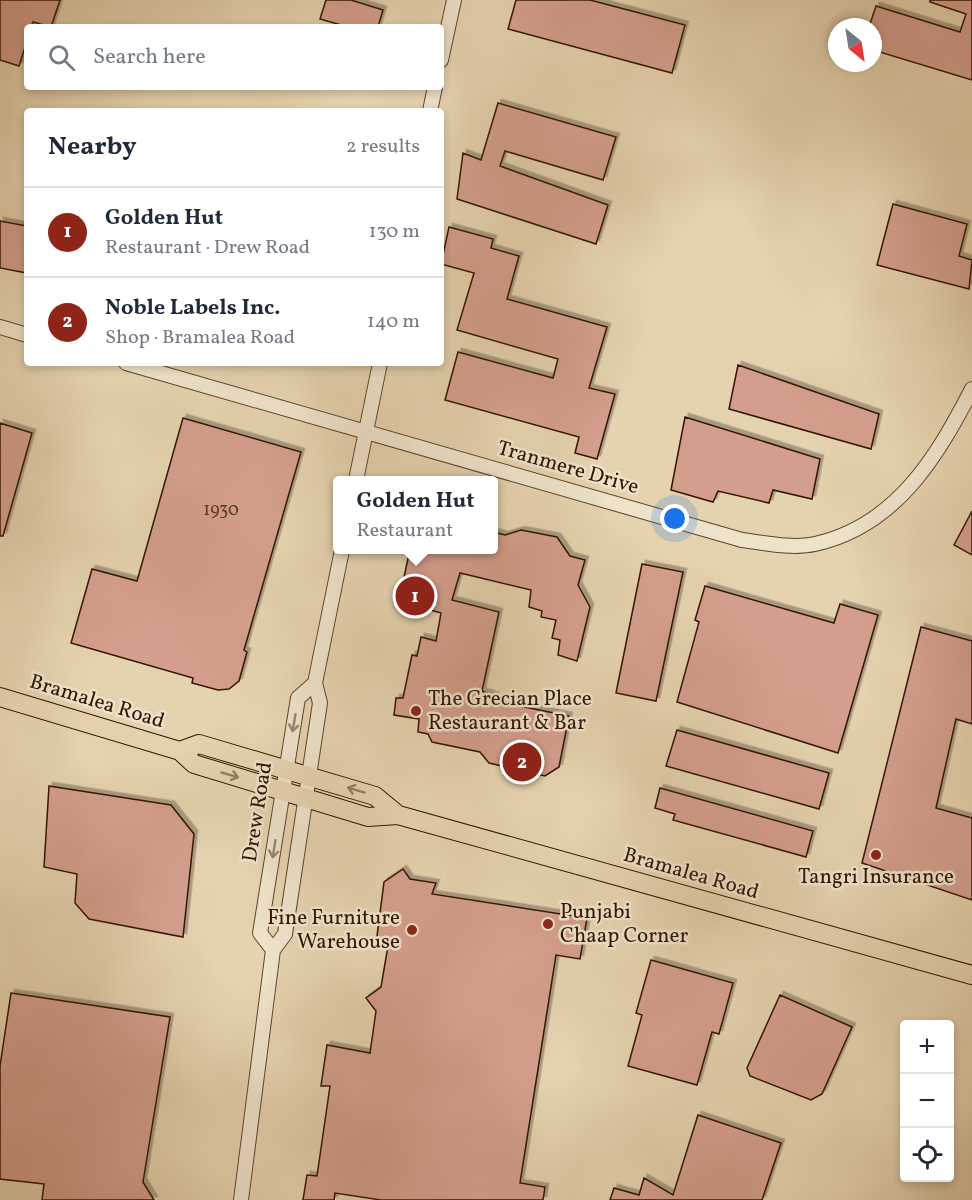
<!DOCTYPE html>
<meta charset="utf-8">
<style>
:root{--surface:#fff;--page:#f2f2f3;--text:#1f2937;--muted:#747a83;--line:#e0e1e3;--accent:#8f2418}
body{margin:0;font-family:Vollkorn,serif;background:var(--page);color:var(--text)}
.controls{position:absolute;right:18px;bottom:18px;display:grid;overflow:hidden;border-radius:6px;box-shadow:0 3px 9px #0003}
.controls button{width:54px;height:54px;display:grid;place-items:center;padding:0;border:0;border-bottom:2px solid var(--line);background:var(--surface);color:var(--text);font:30px sans-serif}
.compass{position:absolute;left:828px;top:18px;width:54px;height:54px;border-radius:50%;background:var(--surface);box-shadow:0 3px 9px #0003;rotate:150deg}
.you{position:absolute;left:675px;top:519px;width:21px;height:21px;margin:-15px;border:4px solid #fff;border-radius:50%;background:#1a73e8;box-shadow:0 0 0 9px #1a73e833}
.badge{display:grid;place-items:center;width:39px;height:39px;border-radius:50%;background:var(--accent);color:#fff;font-size:20px;font-weight:700}
.pin{position:absolute;translate:-50% -50%;border:3px solid #fff;box-shadow:0 2px 6px #0006}
.popup{position:absolute;left:333px;top:476px;width:165px;height:78px;box-sizing:border-box;display:grid;place-content:center;border-radius:6px;background:var(--surface);filter:drop-shadow(0 2px 4px #0005);font-size:20px;white-space:nowrap;color:var(--muted)}
.popup b{font-size:22px;color:var(--text)}
.popup::after{content:'';position:absolute;left:50%;top:100%;margin-left:-12px;border:12px solid transparent;border-top-color:var(--surface)}
.list{margin:0;padding:0;list-style:none}
h2{display:flex;justify-content:space-between;align-items:center;height:78px;margin:0;padding:0 24px;font-size:26px}
h2 small{font-size:20px;font-weight:400;color:var(--muted)}
.list li{display:grid;grid-template-columns:39px 1fr auto;gap:18px;align-items:center;box-sizing:border-box;height:90px;padding:0 24px;border-top:2px solid var(--line)}
.list b{display:block;font-size:22px;white-space:nowrap}
.list p{margin:0;font-size:20px;white-space:nowrap;color:var(--muted)}
.list em{font-size:20px;font-style:normal;color:var(--muted)}
.icon{flex:none;width:33px;height:33px;fill:none;stroke:currentColor;stroke-width:2;stroke-linecap:round;stroke-linejoin:round}
.map{position:relative;flex:none;width:972px;height:1200px;overflow:hidden}
.search{position:absolute;background:var(--surface);box-shadow:0 3px 9px #0003;left:24px;top:24px;width:420px;height:66px;display:flex;align-items:center;gap:15px;box-sizing:border-box;padding:0 21px;border-radius:6px;color:var(--muted);font-size:22px}
.panel{position:absolute;background:var(--surface);box-shadow:0 3px 9px #0003;left:24px;top:108px;width:420px;height:258px;border-radius:6px}
.map>svg:first-child{display:block}
.building{fill:#d49e8c;stroke:#321500;stroke-width:1.5;filter:url(#shadow)}
.lines{fill:none;stroke-linecap:round;stroke-linejoin:round}
.minor-casing{stroke:#5f442c;stroke-width:16}
.major-casing{stroke:#321500;stroke-width:20}
.minor{stroke:#eee2ca;stroke-width:14}
.major{stroke:#e5d2ae;stroke-width:18}
.oneway{stroke:#99866f}
.oneway2{stroke:#947d60}
.poi-dot{fill:#8f2418;stroke:#eee2ca;stroke-width:2}
.labels{text-anchor:middle;dominant-baseline:central;stroke-width:5;stroke-linejoin:round;paint-order:stroke}
.number-label{font-size:18px;fill:#5a3723}
.street-label{font-size:21px;fill:#321500;stroke:#eee2ca}
.poi-label{font-size:21px;fill:#321500;stroke:#eee2ca;text-anchor:start}
</style>
<div class="map">
<svg width="972" height="1200" viewBox="0 0 972 1200">
<defs>
<filter id="shadow"><feDropShadow dx="3.5" dy="-3.5" stdDeviation="0" flood-color="#0004"/></filter>
</defs>
<rect width="100%" height="100%" fill="#e5d2ae"/>
<filter id="stains"><feTurbulence type="fractalNoise" baseFrequency=".00333" numOctaves="4"/><feColorMatrix values="0 0 0 0 .2 0 0 0 0 .09 0 0 0 0 .02 0 0 0 .5 -.17"/></filter>
<radialGradient id="worn" r=".72"><stop offset=".6" stop-color="#630" stop-opacity="0"/><stop offset="1" stop-color="#630" stop-opacity=".3"/></radialGradient>
<path class="building" d="M0,0h60l-9,27 -18,-5 -2,5h-4v14l-8,25 -19,-6z
M326,0h25l32,10 -5,17h-30l-28,-8z
M516,0h74l95,25 -13,48 -164,-44z
M930,0h42v80l-99,-30v-23h-4l7,-21 84,26 6,-18 -36,-12z
M498,103l118,34 -13,43 -98,-29 -5,15 108,39 -12,39 -139,-45 6,-46 18,7z
M893,204l74,20 -8,32 13,4 -3,29 -92,-24z
M0,221l27,5v47l-27,-5z
M449,227l44,12 -2,9 28,8 -12,43 100,28 -18,61 26,6 -18,65 -22,-6 4,-16 -134,-37 13,-48 95,26 5,-19 -101,-29 17,-57 -33,-9z
M738,365l141,49 -8,35 -142,-40z
M685,417l135,42 -8,40 -39,-9 -4,13 -51,-12 -5,11 -42,-12z
M183,418l118,34 -57,198 3,2 -8,29 -10,8 -11,1 -26,-7 1,-5 -122,-35 21,-74 45,12z
M0,423l32,10 -29,103h-3z
M972,511v44l-18,-10z
M521,530l36,7 13,19 15,4 -7,25 12,22 -13,54 -19,-6 2,-15 -8,-2 4,-18 -15,-3 1,-6 -13,-4 2,-17 -71,-17 -8,27 47,12 -17,79 13,5v5l74,15 -10,51 -14,9 -56,-13 -9,-11 -48,-10 -4,-8 -10,-2 1,-13 -25,-4 2,-17h7l9,-43 5,1 4,-19 15,4 5,-28 -42,-12 11,-52h83v-17l12,3z
M642,564l41,8 -27,129 -40,-8z
M705,586l129,37 6,-19 38,11 -40,138 -161,-51 22,-80 -4,-2z
M921,627l51,14v83l-16,-5 -20,89 36,10v82l-110,-37z
M677,730l152,43 -10,36 -153,-43z
M49,786l122,19 23,29 -11,103 -94,-18 -14,-16 2,-29 -33,-7z
M660,788l153,43 -7,26 -133,-37 2,-6 -20,-6z
M403,869l7,10 26,4 -4,11 155,24 -7,41 -24,-4 -36,228 25,4 -2,13h-162l-46,-7 -1,7h-31l4,-25 10,1 13,-90h-9l6,-41 43,8 6,-42 -10,-13 15,-11 7,-41 -12,-2 8,-62z
M651,960l82,23 -14,51 -7,-2 -15,53 -69,-19 14,-51 -6,-2z
M11,993l159,24 -27,165 11,18h-112l2,-16 -44,-5v-113z
M780,995l72,32 -30,67 -11,6 -61,-24 -3,-8z
M698,1115l83,28 -19,57h-152l4,-12 25,7 5,-17 29,17z"/>
<g class="lines">
<g class="minor-casing">
<path id="minor" d="M441,60l13,-60
M430,111l5,-24
M0,327l27,8
M126,363l616,177c23,3 51,9 73,4 81,-18 122,-87 157,-155
M356,480l24,-117
M273,950l-13,-17 38,-235 17,-15
M241,1200l32,-250 12,-16 35,-231 -5,-20 27,-133"/>
</g>
<g class="major-casing">
<path id="major" d="M0,697l180,54 14,13 174,53 30,-2 574,160
M180,751l19,-7 176,52 23,19"/>
</g>
<use href="#minor" class="minor"/>
<use href="#major" class="major"/>
</g>
<defs><path id="oneway-shaft" d="M-6 0H5M1.5-3L5.5 0L1.5 3" fill="none" stroke-width="1.6" stroke-linecap="round" stroke-linejoin="round" transform="scale(1.5)"/></defs>
<g class="oneway">
<use href="#oneway-shaft" transform="translate(294 723) rotate(100)"/>
<use href="#oneway-shaft" transform="translate(274 849) rotate(99)"/>
</g>
<g class="oneway2">
<use href="#oneway-shaft" transform="translate(230 775) rotate(17)"/>
<use href="#oneway-shaft" transform="translate(356 790) rotate(-163)"/>
</g>
<g class="poi-dot">
<circle cx="416" cy="711" r="6"/>
<circle cx="876" cy="855" r="6"/>
<circle cx="548" cy="924" r="6"/>
<circle cx="412" cy="930" r="6"/>
</g>
<g class="labels">
<g class="number-label">
<text x="221" y="510">1930</text>
</g>
<g class="street-label">
<text transform="translate(568 468) rotate(16)">Tranmere Drive</text>
<text transform="translate(97 702) rotate(17)">Bramalea Road</text>
<text transform="translate(258 812) rotate(-81)">Drew Road</text>
<text transform="translate(691 874) rotate(16)">Bramalea Road</text>
</g>
<g class="poi-label">
<text x="428" y="699">The Grecian Place<tspan x="428" dy="24">Restaurant &amp; Bar</tspan></text>
<text x="876" y="877" text-anchor="middle">Tangri Insurance</text>
<text x="560" y="912">Punjabi<tspan x="560" dy="24">Chaap Corner</tspan></text>
<text x="400" y="918" text-anchor="end">Fine Furniture<tspan x="400" dy="24">Warehouse</tspan></text>
</g>
</g>
<rect width="100%" height="100%" filter="url(#stains)"/>
<rect width="100%" height="100%" fill="url(#worn)"/>
</svg>
<div class="controls">
<button>+</button>
<button>−</button>
<button><svg class="icon" aria-label="locate" viewBox="0 0 24 24"><circle cx="12" cy="12" r="6"/><path d="M12 2v4M12 18v4M2 12h4M18 12h4"/></svg></button>
</div>
<svg class="compass" viewBox="-18 -18 36 36"><path d="M0-13l5 13h-10z" fill="#e53935"/><path d="M0 13l5-13h-10z" fill="#747a83"/></svg>
<div class="you"></div>
<div class="pin badge" style="left:415px;top:596px">1</div>
<div class="popup"><b>Golden Hut</b>Restaurant</div>
<div class="pin badge" style="left:522px;top:762px">2</div>
<div class="search"><svg class="icon" aria-label="search" viewBox="0 0 24 24"><circle cx="10" cy="10" r="6"/><path d="M15 15l6 6"/></svg>Search here</div>
<section class="panel">
<h2>Nearby<small>2 results</small></h2>
<ul class="list">
<li><span class="badge">1</span><div><b>Golden Hut</b><p>Restaurant · Drew Road</p></div><em>130 m</em></li>
<li><span class="badge">2</span><div><b>Noble Labels Inc.</b><p>Shop · Bramalea Road</p></div><em>140 m</em></li>
</ul>
</section>
</div>
